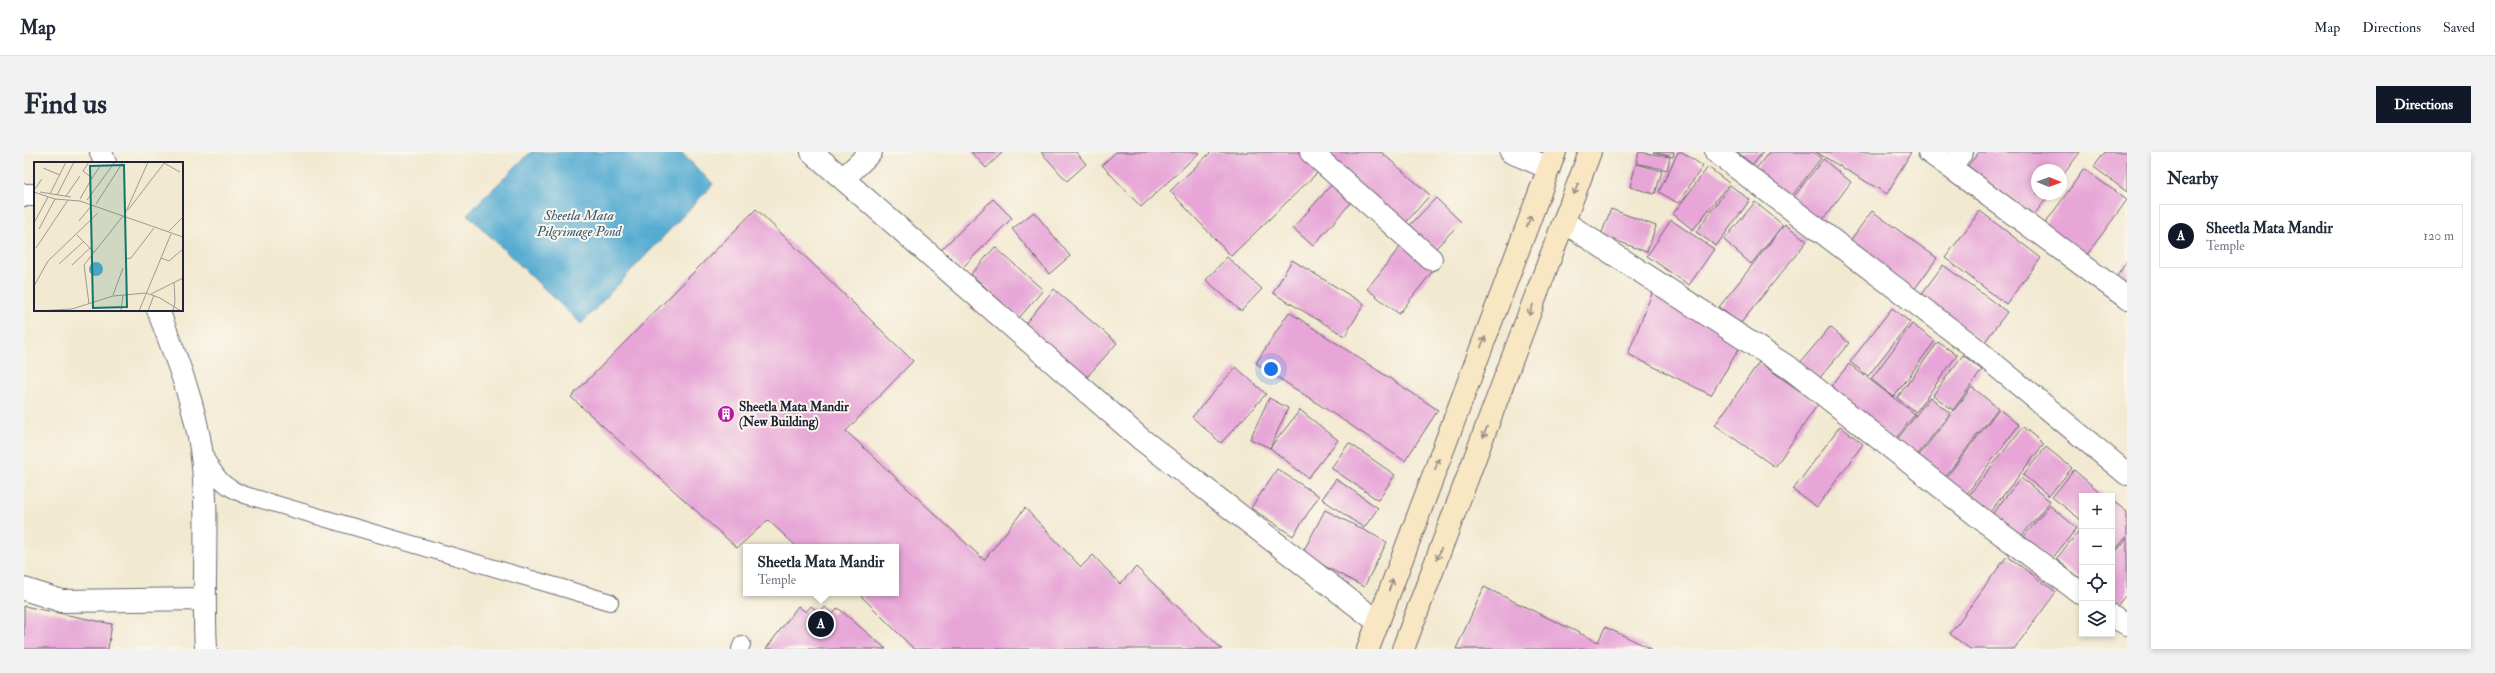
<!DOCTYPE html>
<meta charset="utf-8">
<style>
:root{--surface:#fff;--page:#f2f2f3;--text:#1f2937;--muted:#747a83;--line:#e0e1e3;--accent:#111827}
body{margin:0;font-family:"IM FELL Double Pica",serif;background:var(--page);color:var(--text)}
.controls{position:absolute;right:12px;bottom:12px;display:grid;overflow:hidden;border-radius:0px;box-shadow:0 2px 6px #0003}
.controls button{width:36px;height:36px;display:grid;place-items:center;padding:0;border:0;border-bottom:1px solid var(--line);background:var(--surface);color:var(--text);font:20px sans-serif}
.compass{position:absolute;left:2007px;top:12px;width:36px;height:36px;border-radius:50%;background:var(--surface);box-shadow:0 2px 6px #0003;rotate:91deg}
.you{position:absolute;left:1247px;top:217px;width:14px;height:14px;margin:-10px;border:3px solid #fff;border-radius:50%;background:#1a73e8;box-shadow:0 0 0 6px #1a73e833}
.badge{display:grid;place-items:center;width:26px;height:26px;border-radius:50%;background:var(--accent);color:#fff;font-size:13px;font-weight:700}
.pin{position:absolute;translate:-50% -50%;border:2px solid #fff;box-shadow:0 1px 4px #0006}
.popup{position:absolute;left:719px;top:392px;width:156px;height:52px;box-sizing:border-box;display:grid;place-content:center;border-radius:0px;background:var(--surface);filter:drop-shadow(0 1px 3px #0005);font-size:13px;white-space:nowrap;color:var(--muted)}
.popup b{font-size:15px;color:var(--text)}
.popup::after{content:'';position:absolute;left:50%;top:100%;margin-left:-8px;border:8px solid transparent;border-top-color:var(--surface)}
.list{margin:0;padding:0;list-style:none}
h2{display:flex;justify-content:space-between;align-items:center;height:52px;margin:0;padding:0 16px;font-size:17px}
h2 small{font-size:13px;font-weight:400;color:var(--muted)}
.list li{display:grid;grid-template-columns:26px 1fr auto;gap:12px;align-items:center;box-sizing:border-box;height:64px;margin:0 8px 8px;padding:0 8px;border:1px solid var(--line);border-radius:0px}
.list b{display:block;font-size:15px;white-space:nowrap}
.list p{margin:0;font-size:13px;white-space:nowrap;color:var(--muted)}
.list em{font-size:13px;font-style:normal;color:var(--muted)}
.icon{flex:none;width:22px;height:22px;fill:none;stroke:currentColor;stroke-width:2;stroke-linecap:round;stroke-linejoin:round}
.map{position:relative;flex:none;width:2103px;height:497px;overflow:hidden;border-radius:0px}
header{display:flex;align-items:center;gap:24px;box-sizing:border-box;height:56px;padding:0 20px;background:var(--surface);border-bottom:1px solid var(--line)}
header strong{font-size:19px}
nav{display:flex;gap:22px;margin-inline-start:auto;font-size:14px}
.intro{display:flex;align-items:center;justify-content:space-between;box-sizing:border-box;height:96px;padding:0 24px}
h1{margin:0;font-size:28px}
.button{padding:10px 18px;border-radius:0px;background:var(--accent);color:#fff;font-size:14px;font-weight:700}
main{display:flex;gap:24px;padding:0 24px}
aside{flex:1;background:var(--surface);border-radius:0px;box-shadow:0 2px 6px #0003}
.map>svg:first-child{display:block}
.water{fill:#55abd2;stroke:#3c6686}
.building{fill:#e7a6d7}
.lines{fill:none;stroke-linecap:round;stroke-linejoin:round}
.lane-casing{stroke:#6b6870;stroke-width:18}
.street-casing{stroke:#6b6870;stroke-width:24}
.secondary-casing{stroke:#6b6870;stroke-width:24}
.lane{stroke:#fff;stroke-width:16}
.street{stroke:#fff;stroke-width:22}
.secondary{stroke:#f9e7c3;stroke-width:22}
.oneway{stroke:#988e86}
.labels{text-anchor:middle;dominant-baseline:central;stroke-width:4;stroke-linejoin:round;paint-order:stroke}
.poi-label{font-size:13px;font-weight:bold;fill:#22223b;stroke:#fbf7ec;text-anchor:start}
.water-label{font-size:14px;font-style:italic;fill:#365977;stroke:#fbf7ec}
.inset-road{fill:none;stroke:#9f9995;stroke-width:1}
.view{fill:#0f766e;fill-opacity:0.15;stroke:#0f766e;stroke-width:2}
.inset-edge{fill:none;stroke:#22223b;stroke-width:2}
</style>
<header>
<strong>Map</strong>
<nav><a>Map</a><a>Directions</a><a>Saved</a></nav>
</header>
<div class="intro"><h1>Find us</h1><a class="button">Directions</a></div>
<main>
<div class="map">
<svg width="2103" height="497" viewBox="0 0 2103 497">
<rect width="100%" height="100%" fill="#fbf7ec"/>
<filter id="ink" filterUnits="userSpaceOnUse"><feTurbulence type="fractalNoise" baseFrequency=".025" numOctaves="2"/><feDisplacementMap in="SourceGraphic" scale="8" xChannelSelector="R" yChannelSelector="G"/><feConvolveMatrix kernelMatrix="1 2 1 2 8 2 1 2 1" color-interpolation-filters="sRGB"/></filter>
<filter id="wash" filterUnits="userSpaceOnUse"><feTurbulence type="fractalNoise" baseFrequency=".012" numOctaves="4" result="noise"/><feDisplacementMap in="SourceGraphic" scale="16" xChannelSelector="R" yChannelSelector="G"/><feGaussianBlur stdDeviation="0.9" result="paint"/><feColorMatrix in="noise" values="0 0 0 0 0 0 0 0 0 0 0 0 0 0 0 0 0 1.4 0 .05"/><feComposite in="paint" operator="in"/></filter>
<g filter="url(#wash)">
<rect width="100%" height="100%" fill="#f2e9d1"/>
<path class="water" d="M507,0h150l32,32 -132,140 -114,-110z"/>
<g id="blocks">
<path class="building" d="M947,0h32l-17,16z
M1017,0h35l10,12 -19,17z
M1092,0h81l2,1 -58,54 -39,-42z
M1187,0h90l18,19 -88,85 -61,-65z
M1292,0h65l49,43 -28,32z
M1615,0l31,5 -3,13 -31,-7z
M1629,0h21l-1,5z
M1654,0h4l21,14 -25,37 -19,-11z
M1713,0h26l-10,13z
M1745,0h44l8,6 -33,43 -36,-27z
M1792,0h95l-24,42z
M1955,0h101l-19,26v-8h-24v24h13l-16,21 -66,-49z
M2081,0h22v40l-33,-25z
M1799,7l28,23 -33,44 -29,-23z
M1612,12l26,7 -7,23 -25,-7z
M1684,15l21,16 -36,47 -20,-16z
M2060,17l43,31 -41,56 -42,-31z
M1310,30l20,17 -41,47 -20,-18z
M1706,33l20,15 -34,46 -20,-14z
M1412,46l25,24 -26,27 -25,-24z
M969,47l19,19 -51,51 -19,-20z
M1731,50l28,23 -32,39 -27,-24z
M732,57l157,152 -67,70 138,129 41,-52 56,59 12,-12 27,29 16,-17 86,82h-308l-56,-56h38v-46h-99l-29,-27 -31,28 -166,-151z
M1587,57l45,17 -9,26 -46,-17z
M1848,59l65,47 -23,32 -65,-48z
M1956,59l61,47 -35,46 -61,-46z
M1010,60l36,44 -21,18 -37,-45z
M1647,68l43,29 -25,36 -42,-29z
M1761,72l22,17 -67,83 -21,-17z
M1379,91l32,25 -36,46 -32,-25z
M971,95l48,43 -24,28 -48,-44z
M1203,105l35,32 -21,22 -35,-31z
M1268,108l72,44 -19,32 -72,-43z
M2103,109v26l-12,-7z
M1919,113l64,47 -23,31 -64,-47z
M1631,134l85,61 -29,48 -83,-41z
M1030,137l63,54 -31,35 -62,-53z
M1868,156l18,14 -42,54 -18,-14z
M1265,160l149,98 -33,51 -149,-98z
M1888,172l23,17 -41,56 -23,-18z
M1806,175l19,16 -31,37 -19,-16z
M1914,190l19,13 -41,57 -19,-14z
M1939,203l19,15 -29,40 -20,-15z
M1735,210l59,42 -43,63 -60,-42z
M1825,212l66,50 -21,27 -66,-51z
M1212,215l30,27 -45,49 -29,-26z
M1948,235l26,21 -54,70 -26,-21z
M1906,245l20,16 -34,44 -20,-16z
M1245,246l19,10 -18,40 30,-38 38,30 -30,38 -38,-30 -20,-9z
M1975,257l20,16 -54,71 -20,-17z
M1816,274l23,18 -46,63 -24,-17z
M1999,275l21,17 -55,69 -21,-17z
M1325,291l46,32 -17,25 -47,-32z
M2022,295l26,21 -23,28 -26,-21z
M1253,317l42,27 -26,40 -42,-28z
M2050,318l28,24 -2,2h-18l-1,24 -29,-23z
M1997,326l29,23 -30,37 -28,-24z
M1312,327l42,29 -14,20 -42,-29z
M2088,348l15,12v24l-15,18z
M2025,353l28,23 -26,32 -28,-22z
M1301,358l62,32 -23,45 -62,-33z
M2058,375v53l-26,-21z
M2103,386v56l-11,13 -4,-3v-47z
M1983,404l49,36 -42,57h-44l-20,-15z
M1460,435l114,55 7,-15 47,22h-196z
M0,454l88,18 -4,25h-84z
M774,454l8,6 5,-6 9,8 5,-7 8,7 5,-6 48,41h-120z"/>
</g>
</g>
<g filter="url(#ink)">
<use href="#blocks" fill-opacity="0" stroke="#6b6870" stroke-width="1"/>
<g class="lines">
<g class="lane-casing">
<path id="lane" d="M179,302c13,22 18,32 42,41l365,107
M716,497l2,-5"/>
</g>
<g class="street-casing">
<path id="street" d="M77,0l4,11
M788,0l329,287 237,183
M1287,0l120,107
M1487,0l38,16
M1692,0l255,193 156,129
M1905,0l21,15 12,-15
M1926,15l177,131
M819,27l28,-27
M0,43h11
M1540,70l227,147 193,152 98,73
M134,158c17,45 36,91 43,139 9,65 1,134 5,200
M0,437l38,12 141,-2
M2088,464l15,8"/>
</g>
<g class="secondary-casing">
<path id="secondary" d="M1344,497l187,-497
M1379,497l187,-497"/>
</g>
<use href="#lane" class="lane"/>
<use href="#street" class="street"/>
<use href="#secondary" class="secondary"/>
</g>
<defs><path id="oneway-shaft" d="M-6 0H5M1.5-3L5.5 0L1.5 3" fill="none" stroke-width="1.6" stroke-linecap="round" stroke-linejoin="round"/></defs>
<g class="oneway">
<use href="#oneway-shaft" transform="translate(1552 37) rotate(111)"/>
<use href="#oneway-shaft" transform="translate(1505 69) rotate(-69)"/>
<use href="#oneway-shaft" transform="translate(1507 158) rotate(111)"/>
<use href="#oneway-shaft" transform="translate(1459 190) rotate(-69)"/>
<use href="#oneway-shaft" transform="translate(1461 280) rotate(111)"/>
<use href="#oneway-shaft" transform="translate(1413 312) rotate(-69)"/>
<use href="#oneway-shaft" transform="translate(1415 402) rotate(111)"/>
<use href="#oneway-shaft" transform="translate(1367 433) rotate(-69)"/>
</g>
</g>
<defs>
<g id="building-disc" transform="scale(0.9)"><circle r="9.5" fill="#b5179e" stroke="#fbf7ec"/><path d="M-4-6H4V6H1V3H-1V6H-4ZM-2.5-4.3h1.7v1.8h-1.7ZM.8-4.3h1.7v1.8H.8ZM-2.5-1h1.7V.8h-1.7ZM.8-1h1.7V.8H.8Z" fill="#fff"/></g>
</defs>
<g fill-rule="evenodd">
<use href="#building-disc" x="702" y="262"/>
</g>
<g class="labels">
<g class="poi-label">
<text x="715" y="255">Sheetla Mata Mandir<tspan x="715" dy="15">(New Building)</tspan></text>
</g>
<g class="water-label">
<text x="555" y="63">Sheetla Mata<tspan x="555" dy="16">Pilgrimage Pond</tspan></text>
</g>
</g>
<g transform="translate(10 10)">
<rect width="149" height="149" fill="#f2e9d1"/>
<path d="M55 107a7 7 0 1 1 14 0a7 7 0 1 1-14 0Z" fill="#55abd2"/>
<path class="inset-road" d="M130,1l16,9M9,6l17,7M58,16l9,-13M0,28l8,-11M0,30l21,7 25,2 103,36M6,30l31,5M16,32l16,-32M23,33l17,-33M32,34l14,-20M46,37l12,-21 -9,-7 6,-9M53,38l28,-38M62,42l27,-42M94,48l37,-48M91,52l23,-52M45,59l13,-16M0,61l14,-26M5,67l16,-30M135,69l14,-14M43,73l17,17M2,86l32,-48M127,96l8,3 14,-12M91,97l6,-1 23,-30M25,102l24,-22M38,103l18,-17M0,124l14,-25 50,-48M117,132l32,-16M79,133l10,-27M55,142l-5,-39 39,-49M1,149l37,-2 41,-13 33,-3 14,5 21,13M87,149l2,-16M105,149l32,-77M114,149l6,-16M139,149l2,-9 -1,-20"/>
<path class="view" d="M90,3l3,142 -34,1 -3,-142z"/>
<rect width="149" height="149" class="inset-edge"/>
</g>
</svg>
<div class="controls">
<button>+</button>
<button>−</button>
<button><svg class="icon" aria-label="locate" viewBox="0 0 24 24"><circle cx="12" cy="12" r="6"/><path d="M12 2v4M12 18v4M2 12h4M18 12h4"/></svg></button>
<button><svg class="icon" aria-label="layers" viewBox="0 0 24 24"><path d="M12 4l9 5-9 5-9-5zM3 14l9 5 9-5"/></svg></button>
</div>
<svg class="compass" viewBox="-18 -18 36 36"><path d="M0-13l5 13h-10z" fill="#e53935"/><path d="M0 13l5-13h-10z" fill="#747a83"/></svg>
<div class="you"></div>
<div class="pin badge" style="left:797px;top:472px">A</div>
<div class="popup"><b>Sheetla Mata Mandir</b>Temple</div>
</div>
<aside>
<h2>Nearby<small></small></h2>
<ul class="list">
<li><span class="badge">A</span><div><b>Sheetla Mata Mandir</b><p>Temple</p></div><em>120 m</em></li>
</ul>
</aside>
</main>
